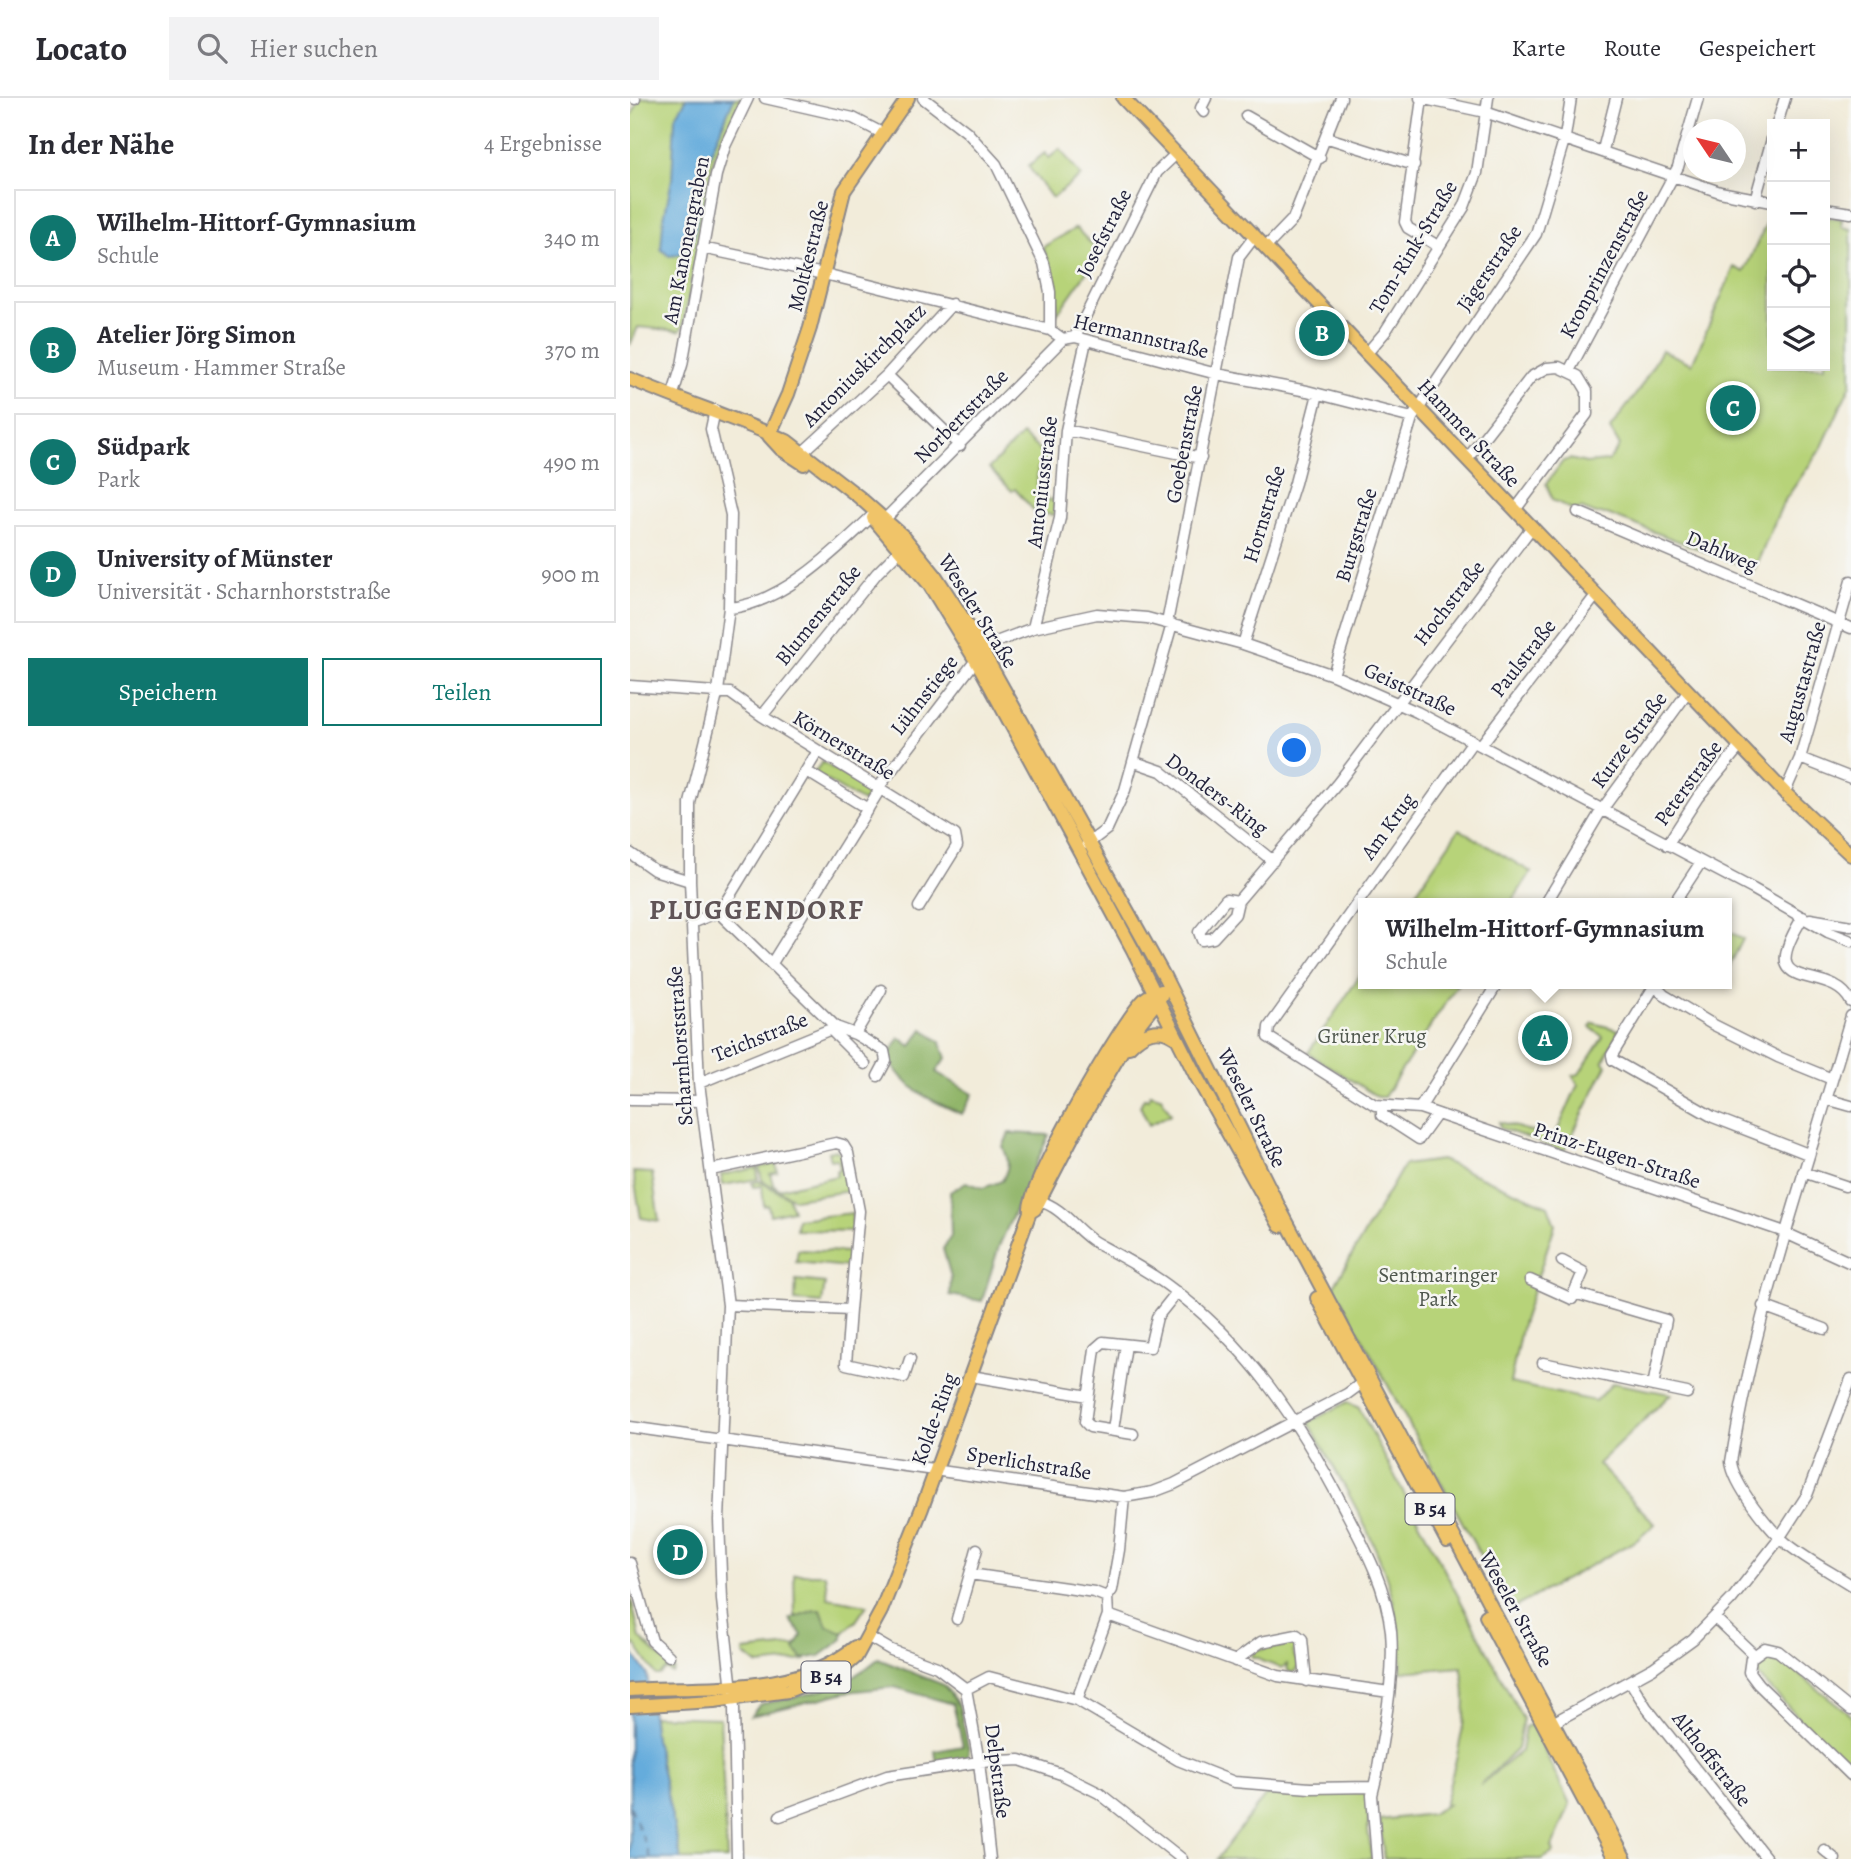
<!DOCTYPE html>
<html lang="de">
<meta charset="utf-8">
<style>
:root{--surface:#fff;--page:#f2f2f3;--text:#2b2b33;--muted:#7c7c81;--line:#e1e1e2;--accent:#0f766e}
body{margin:0;font-family:Alegreya,serif;background:var(--page);color:var(--text)}
.controls{position:absolute;right:21px;top:21px;display:grid;overflow:hidden;border-radius:0px;box-shadow:0 7px 28px #0002}
.controls button{width:63px;height:63px;display:grid;place-items:center;padding:0;border:0;border-bottom:2px solid var(--line);background:var(--surface);color:var(--text);font:35px sans-serif}
.compass{position:absolute;left:1053px;top:21px;width:63px;height:63px;border-radius:50%;background:var(--surface);box-shadow:0 7px 28px #0002;rotate:305deg}
.you{position:absolute;left:665px;top:653px;width:24px;height:24px;margin:-18px;border:5px solid #fff;border-radius:50%;background:#1a73e8;box-shadow:0 0 0 10px #1a73e833}
.badge{display:grid;place-items:center;width:46px;height:46px;border-radius:50%;background:var(--accent);color:#fff;font-size:23px;font-weight:700}
.pin{position:absolute;translate:-50% -50%;border:4px solid #fff;box-shadow:0 2px 7px #0006}
.popup{position:absolute;left:728px;top:800px;width:374px;height:91px;box-sizing:border-box;display:grid;place-content:center;border-radius:0px;background:var(--surface);filter:drop-shadow(0 2px 5px #0005);font-size:23px;white-space:nowrap;color:var(--muted)}
.popup b{font-size:26px;color:var(--text)}
.popup::after{content:'';position:absolute;left:50%;top:100%;margin-left:-14px;border:14px solid transparent;border-top-color:var(--surface)}
.list{margin:0;padding:0;list-style:none}
h2{display:flex;justify-content:space-between;align-items:center;height:91px;margin:0;padding:0 28px;font-size:30px}
h2 small{font-size:23px;font-weight:400;color:var(--muted)}
.list li{display:grid;grid-template-columns:46px 1fr auto;gap:21px;align-items:center;box-sizing:border-box;height:98px;margin:0 14px 14px;padding:0 14px;border:2px solid var(--line);border-radius:0px}
.list b{display:block;font-size:26px;white-space:nowrap}
.list p{margin:0;font-size:23px;white-space:nowrap;color:var(--muted)}
.list em{font-size:23px;font-style:normal;color:var(--muted)}
.actions{display:flex;gap:14px;padding:21px 28px}
.actions a{flex:1;padding:16px 0;border:2px solid var(--accent);border-radius:0px;text-align:center;font-size:24px;color:var(--accent)}
.actions .main{background:var(--accent);color:#fff}
.icon{flex:none;width:38px;height:38px;fill:none;stroke:currentColor;stroke-width:2;stroke-linecap:round;stroke-linejoin:round}
.map{position:relative;flex:none;width:1221px;height:1761px;overflow:hidden}
header{display:flex;align-items:center;gap:42px;box-sizing:border-box;height:98px;padding:0 35px;background:var(--surface);border-bottom:2px solid var(--line)}
header strong{font-size:33px}
nav{display:flex;gap:38px;margin-inline-start:auto;font-size:24px}
.search{width:490px;height:63px;background:var(--page);display:flex;align-items:center;gap:18px;box-sizing:border-box;padding:0 24px;border-radius:0px;color:var(--muted);font-size:26px}
main{display:flex}
aside{flex:1;background:var(--surface)}
.map>svg:first-child{display:block}
.green{fill:#b7d379;stroke:#6c7a5a;stroke-width:2}
.forest{fill:#91b569;stroke:#5a6c52;stroke-width:2}
.water{fill:#65acdc;stroke:#44678c;stroke-width:2}
.lines{fill:none;stroke-linecap:round;stroke-linejoin:round}
.ferry{stroke:#3d597b;stroke-width:2;stroke-dasharray:9 7;stroke-linecap:butt}
.minor-casing{stroke:#8a878a;stroke-width:13}
.major-casing{stroke:#8a878a;stroke-width:16}
.minor{stroke:#fff;stroke-width:10}
.major{stroke:#f0c469;stroke-width:12}
.labels{text-anchor:middle;dominant-baseline:central;stroke-width:5;stroke-linejoin:round;paint-order:stroke}
.shield{fill:#f6f6f2;stroke:#626272;stroke-width:2}
.shield-label{font-size:19px;font-weight:bold;fill:#22223b}
.street-label{font-size:21px;fill:#22223b;stroke:#f6f6f2}
.park-label{font-size:21px;fill:#4f574e;stroke:#f6f6f2}
.district-label{font-size:28px;font-weight:bold;letter-spacing:2px;fill:#5f5456;stroke:#f6f6f2}
</style>
<header>
<strong>Locato</strong>
<div class="search"><svg class="icon" aria-label="search" viewBox="0 0 24 24"><circle cx="10" cy="10" r="6"/><path d="M15 15l6 6"/></svg>Hier suchen</div>
<nav><a>Karte</a><a>Route</a><a>Gespeichert</a></nav>
</header>
<main>
<aside>
<h2>In der Nähe<small>4 Ergebnisse</small></h2>
<ul class="list">
<li><span class="badge">A</span><div><b>Wilhelm-Hittorf-Gymnasium</b><p>Schule</p></div><em>340 m</em></li>
<li><span class="badge">B</span><div><b>Atelier Jörg Simon</b><p>Museum · Hammer Straße</p></div><em>370 m</em></li>
<li><span class="badge">C</span><div><b>Südpark</b><p>Park</p></div><em>490 m</em></li>
<li><span class="badge">D</span><div><b>University of Münster</b><p>Universität · Scharnhorststraße</p></div><em>900 m</em></li>
</ul>
<div class="actions"><a class="main">Speichern</a><a>Teilen</a></div>
</aside>
<div class="map">
<svg width="1221" height="1761" viewBox="0 0 1221 1761">
<rect width="100%" height="100%" fill="#f6f6f2"/>
<filter id="ink" filterUnits="userSpaceOnUse"><feTurbulence type="fractalNoise" baseFrequency=".0143" numOctaves="2"/><feDisplacementMap in="SourceGraphic" scale="14" xChannelSelector="R" yChannelSelector="G"/><feConvolveMatrix kernelMatrix="1 2 1 2 8 2 1 2 1" color-interpolation-filters="sRGB"/></filter>
<filter id="wash" filterUnits="userSpaceOnUse"><feTurbulence type="fractalNoise" baseFrequency=".00686" numOctaves="4" result="noise"/><feDisplacementMap in="SourceGraphic" scale="28" xChannelSelector="R" yChannelSelector="G"/><feGaussianBlur stdDeviation="1.57" result="paint"/><feColorMatrix in="noise" values="0 0 0 0 0 0 0 0 0 0 0 0 0 0 0 0 0 1.4 0 .05"/><feComposite in="paint" operator="in"/></filter>
<g filter="url(#wash)">
<rect width="100%" height="100%" fill="#f2ecda"/>
<path class="green" d="M11,0h100l-27,60 -31,168 -3,5 -42,-4 -8,18v-227z
M430,51l21,27 -29,22 -24,-32 17,-13 4,5z
M1142,113v155h53v-149l17,2 -1,8 10,2v155l-29,63 -39,56 -29,67 -147,-56h-11l-15,-6 -6,3 -22,-11 -7,-16 17,-23 7,-2 16,4 22,-2 12,-15 -10,-17 29,-39 23,-40 30,14 42,-97 10,5z
M446,130l24,25 -43,61 -1,-31 -13,-36z
M392,337l25,21 -1,11h-8l-1,19 12,15 6,-4 -1,18 -18,-2 -21,-24 -3,2 -23,-23z
M192,664l45,27 1,6 -5,7 -49,-29z
M829,731l72,43 -20,31h-102z
M1097,832l16,9 -16,32z
M733,873v13h95l-74,113h-6l-70,-44z
M963,925l26,7 -16,32 4,3 -43,86 -64,-23 -1,-6 55,16 24,-54 -5,-8 6,-2 24,-37 -13,-10z
M520,996l11,3 10,17 -22,11 -9,-19 4,-8 5,1z
M206,1052l6,5 8,36 -56,8 -32,-19 -3,-13 17,-3 2,8 -8,2 3,10 6,5 58,-13 -1,-5 4,-2 -2,-10 -8,1 -2,-8z
M811,1062l107,46 7,19 -33,99 -12,59 85,18 18,-18 58,11 -73,70 57,60 -18,16 -127,70 -176,-324 70,-121z
M127,1070l1,11 -35,6 -2,-10z
M3,1074l19,1 7,48 -18,-3z
M129,1083l29,16 5,13 -23,5 -2,-10 -4,1 -2,-20 -9,1 -1,-4z
M222,1115v18l-56,-1 1,-11z
M168,1152l51,2 -1,15 -52,-5z
M166,1182l29,3 -3,20 -27,-2z
M717,1304l12,6 164,311 -6,30 -37,36 41,-34 4,-24 7,-3 38,81 -18,42 2,5 -12,7h-158l-4,-39 51,-6 18,-10 -5,2c11,-46 29,-93 17,-139l-60,5c3,-96 -49,-169 -92,-250z
M164,1476h31l3,24 39,7 -11,16 -13,12 -16,-7 -12,-16 -20,7z
M0,1496l10,44 34,32 -2,3 -6,-4 -6,6h-4l-21,-31 -5,5z
M656,1544h6l4,5 -3,6 6,13 -6,7 -5,-2 -1,-7 -5,4 -21,-7 -2,-3h-7l1,-7 30,-5z
M172,1547l4,15 -48,5 -14,-11v-3z
M1141,1554l80,63v56l-98,-100 4,-8z
M23,1618l67,2 7,141h-46l-26,-120z
M739,1693l-1,39 4,29h-155l48,-63z"/>
<path class="forest" d="M293,931l17,13 6,16 -10,14 37,22 -11,20c-34,-15 -56,-24 -75,-57l13,-19 11,8z
M379,1035l40,2 -50,111 -17,55 -32,-6 1,-18 -8,-28 8,-13 -1,-44 16,-10 17,6 19,-7c7,-13 8,-20 1,-34z
M185,1512h6l6,16 16,7v6l-23,17 -18,3 -7,-10 7,-14 -12,-16z
M248,1561l66,26 15,21 10,45 -2,7 -30,6 -2,-13 28,-5 -10,-42 -59,-17 -48,5 -95,24 9,-12c41,-7 85,-16 118,-45z"/>
<path class="water" d="M57,0h47l-26,61 -15,83 -15,13 -9,1 -8,-7 2,-26 9,-44 3,-61z
M0,1551l17,25 8,65 26,120h-51z"/>
<g class="lines">
<path class="ferry" d="M0,1707l21,54"/>
</g>
</g>
<g filter="url(#ink)">
<g class="lines">
<g class="minor-casing">
<path id="minor" d="M4,0l1,1
M135,0l88,20 29,15
M293,0l44,34 29,32 48,99 6,29v38
M790,0l65,14 235,80 52,10
M792,0l-17,124 3,6 30,18
M574,14l-3,-4 5,-10
M616,18l74,42
M1147,26l8,-26
M698,40l86,27
M973,52l13,-52
M1125,102l17,-61
M1195,111l26,4
M636,149l27,-28 48,-121
M72,150l131,28 217,54 13,9 12,-2 142,37 90,17 105,27
M445,239l82,-165 19,-18
M737,255l18,-21 79,-125 13,-34 11,-75
M939,273l109,-204 20,-69
M257,277l73,71
M43,296l9,-29 34,-190 9,-29 23,-48
M85,312l-4,19 20,86 -2,93 -11,83 -28,112v78l9,202 29,222 -9,215 3,80 12,108 3,151
M436,332l135,28
M172,355l85,-78 65,-71
M837,361l64,-82 16,-9 12,-1 19,9 9,15v23l-72,96
M948,414l273,116
M255,421l178,-180
M99,510c52,-4 106,-57 142,-91
M537,525l72,-366 16,-21
M403,530l27,-110 6,-88 20,-89
M613,546l52,-161 23,-89
M345,552l58,-22 64,-14 50,4 96,26 90,31 84,37 336,177 75,43 23,9
M703,577l79,-257 124,-184 29,-97 6,-39
M0,588l100,7 32,23 193,119 2,11 -38,61
M132,618l115,-143 28,-28
M843,643l-204,286 -1,10 107,68 45,3 359,122 72,33
M851,647l116,-151
M1170,660l51,20
M505,664l26,9 112,90
M176,673l62,38
M248,690l98,-128
M1155,694l15,-34 51,-177
M457,746l20,-15 18,-39 47,-166
M1037,747l31,-48 43,-52
M0,755l24,17 36,11
M596,801l12,2 -3,13 -22,24 -11,2 -3,-8z
M608,803l100,-118 194,-256
M916,805l55,-92 87,-119
M1044,805l27,-41
M88,814l118,115 19,7 29,17 2,10 -8,15
M1173,819c-52,83 27,43 48,85
M1180,821l41,7
M61,825l27,-11 6,-7 94,-154
M142,865l108,-174
M1023,886l11,11 48,29 66,33 54,22
M1025,887l-43,70 1,5 100,57 95,37
M1221,918c-43,150 -95,292 -120,446 3,23 37,66 55,81 20,16 43,28 65,42
M200,931l35,35
M225,936l26,-44
M69,985l137,-56
M1196,1001l25,7
M0,1002l71,1
M752,1010v7l37,24 18,-25
M790,1010l77,-124
M81,1072l125,-27 7,2 5,8 11,58 -9,99 -122,-5
M1173,1074l42,14
M409,1103c26,7 37,31 59,43 24,13 47,25 69,41 80,58 132,136 177,223 21,40 42,78 47,123 4,48 -7,96 -14,143l-5,21 5,64
M932,1163l21,11 -9,21
M900,1182l42,19 2,-6 92,27 -13,66
M1133,1208l62,23
M220,1212l-4,54 58,13 6,-18
M913,1265l144,30
M341,1278l117,20
M0,1329l494,70 29,-5 21,-8 173,-90 19,-14
M483,1332l13,-85
M503,1336l-43,-7 -5,-5 10,-73 8,-7 47,5 7,-30 20,-25
M0,1465l22,78 17,15
M340,1476l7,-25
M478,1517l170,61 111,16
M1085,1520l38,36
M327,1521l13,-45 124,18 13,5
M237,1538l24,14 46,17 29,22 23,-12 88,23 101,60 56,22 76,6 62,-1
M605,1563l26,-19 36,-7 5,4 4,42
M1000,1583l16,26 121,152
M336,1591l13,73 11,97
M447,1602l31,-85 -1,-18 5,-7 7,-40 5,-53
M1221,1612l-73,-59 -13,-3 -14,10 -2,14 9,12 93,91
M919,1627l104,-57 40,-29 39,-40 44,-56 31,-48 44,-116
M150,1718l107,-40 92,-14 41,-2 41,14 38,19 83,66
M1194,1752l11,9"/>
</g>
<g class="major-casing">
<path id="major" d="M493,0l664,697 64,60
M0,281c52,22 106,40 157,62l72,56 45,40 31,38 35,54 195,349 117,235 343,646
M139,338l12,13 23,15
M139,338l19,-42 22,-66 34,-137 64,-93
M243,420l56,66 52,85 152,281 62,124 85,152
M499,949c14,-15 30,-22 47,-9
M400,1114c-5,-23 94,-196 116,-214 4,-3 11,-5 15,-7
M687,1200l130,243
M856,1518l129,243
M0,1592c73,-5 166,6 225,-43
M0,1608l84,-5 74,-10 53,-21 15,-13 25,-46 41,-103 108,-296 5,-3 44,-85 54,-92 28,-36"/>
</g>
<use href="#minor" class="minor"/>
<use href="#major" class="major"/>
</g>
</g>
<g class="labels">
<g class="shield">
<rect x="775.5" y="1395.5" width="49" height="31" rx="5"/>
<rect x="171.5" y="1563.5" width="49" height="31" rx="5"/>
</g>
<g class="shield-label">
<text x="800" y="1411">B 54</text>
<text x="196" y="1579">B 54</text>
</g>
<g class="street-label">
<text transform="translate(474 135) rotate(-63)">Josefstraße</text>
<text transform="translate(56 142) rotate(-79)">Am Kanonengraben</text>
<text transform="translate(783 149) rotate(-59)">Tom-Rink-Straße</text>
<text transform="translate(178 158) rotate(-76)">Moltkestraße</text>
<text transform="translate(974 166) rotate(-62)">Kronprinzenstraße</text>
<text transform="translate(859 170) rotate(-56)">Jägerstraße</text>
<text transform="translate(511 238) rotate(13)">Hermannstraße</text>
<text transform="translate(234 267) rotate(-45)">Antoniuskirchplatz</text>
<text transform="translate(331 318) rotate(-45)">Norbertstraße</text>
<text transform="translate(839 335) rotate(47)">Hammer Straße</text>
<text transform="translate(554 346) rotate(-79)">Goebenstraße</text>
<text transform="translate(412 384) rotate(-83)">Antoniusstraße</text>
<text transform="translate(634 416) rotate(-73)">Hornstraße</text>
<text transform="translate(726 437) rotate(-73)">Burgstraße</text>
<text transform="translate(1092 453) rotate(23)">Dahlweg</text>
<text transform="translate(819 505) rotate(-52)">Hochstraße</text>
<text transform="translate(348 513) rotate(58)">Weseler Straße</text>
<text transform="translate(188 517) rotate(-51)">Blumenstraße</text>
<text transform="translate(893 560) rotate(-52)">Paulstraße</text>
<text transform="translate(1172 584) rotate(-74)">Augustastraße</text>
<text transform="translate(780 591) rotate(25)">Geiststraße</text>
<text transform="translate(294 597) rotate(-52)">Lühnstiege</text>
<text transform="translate(999 642) rotate(-54)">Kurze Straße</text>
<text transform="translate(214 647) rotate(31)">Körnerstraße</text>
<text transform="translate(1058 685) rotate(-54)">Peterstraße</text>
<text transform="translate(587 696) rotate(37)">Donders-Ring</text>
<text transform="translate(758 728) rotate(-54)">Am Krug</text>
<text transform="translate(130 939) rotate(-22)">Teichstraße</text>
<text transform="translate(50 948) rotate(-94)">Scharnhorststraße</text>
<text transform="translate(622 1010) rotate(64)">Weseler Straße</text>
<text transform="translate(987 1057) rotate(18)">Prinz-Eugen-Straße</text>
<text transform="translate(304 1321) rotate(-70)">Kolde-Ring</text>
<text transform="translate(399 1365) rotate(9)">Sperlichstraße</text>
<text transform="translate(886 1511) rotate(61)">Weseler Straße</text>
<text transform="translate(1082 1661) rotate(52)">Althoffstraße</text>
<text transform="translate(368 1673) rotate(83)">Delpstraße</text>
</g>
<g class="park-label">
<text x="742" y="938">Grüner Krug</text>
<text x="808" y="1177">Sentmaringer<tspan x="808" dy="24">Park</tspan></text>
</g>
<g class="district-label">
<text x="127" y="812">PLUGGENDORF</text>
</g>
</g>
</svg>
<div class="controls">
<button>+</button>
<button>−</button>
<button><svg class="icon" aria-label="locate" viewBox="0 0 24 24"><circle cx="12" cy="12" r="6"/><path d="M12 2v4M12 18v4M2 12h4M18 12h4"/></svg></button>
<button><svg class="icon" aria-label="layers" viewBox="0 0 24 24"><path d="M12 4l9 5-9 5-9-5zM3 14l9 5 9-5"/></svg></button>
</div>
<svg class="compass" viewBox="-18 -18 36 36"><path d="M0-13l5 13h-10z" fill="#e53935"/><path d="M0 13l5-13h-10z" fill="#7c7c81"/></svg>
<div class="you"></div>
<div class="pin badge" style="left:915px;top:940px">A</div>
<div class="popup"><b>Wilhelm-Hittorf-Gymnasium</b>Schule</div>
<div class="pin badge" style="left:692px;top:235px">B</div>
<div class="pin badge" style="left:1103px;top:310px">C</div>
<div class="pin badge" style="left:50px;top:1454px">D</div>
</div>
</main>
